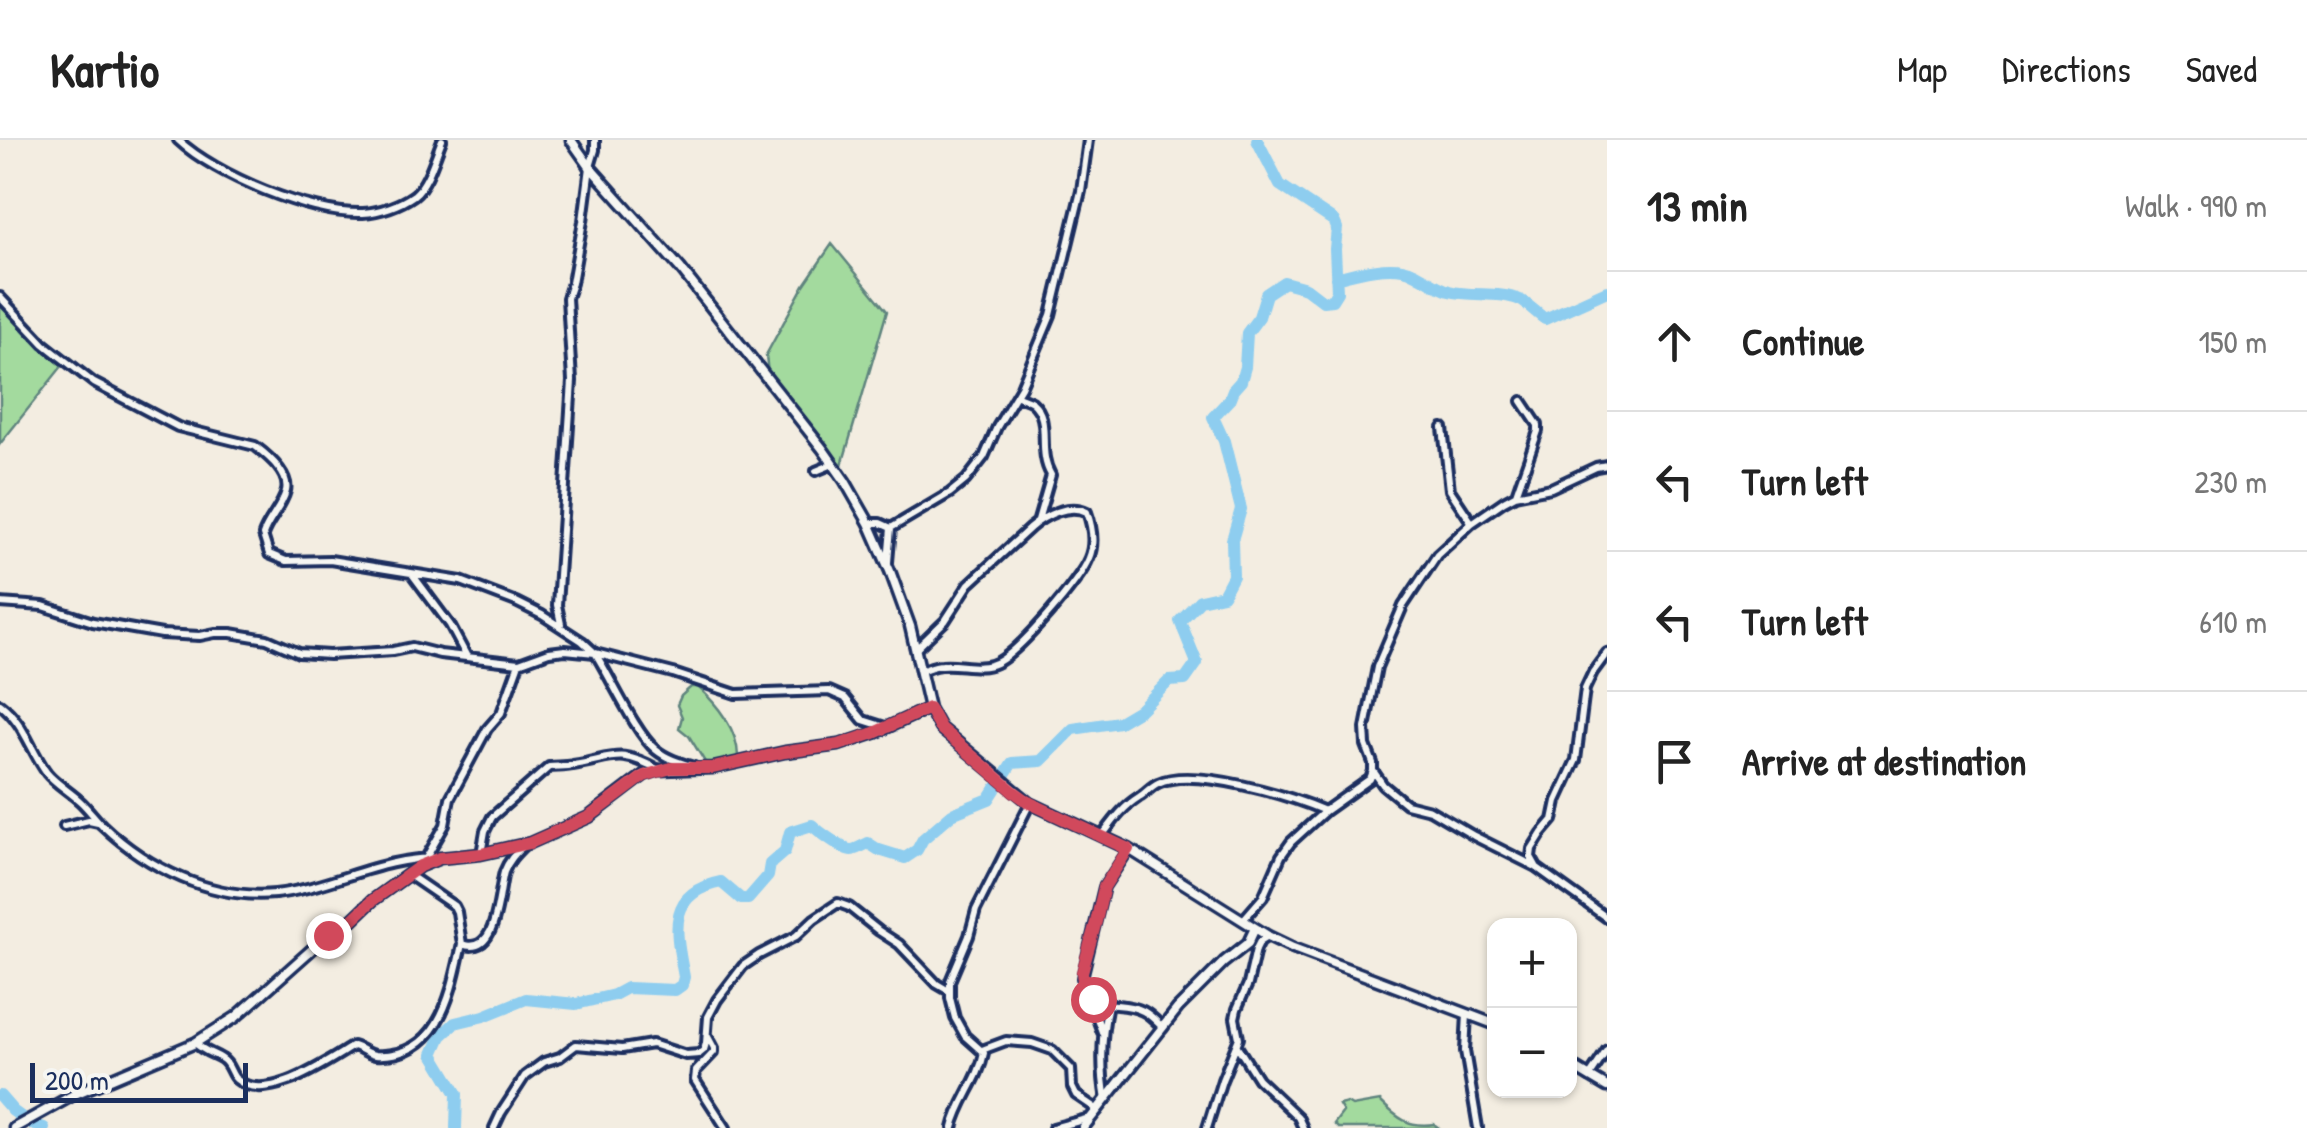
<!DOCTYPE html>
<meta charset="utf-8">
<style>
:root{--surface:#fff;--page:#f2f2f2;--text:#222;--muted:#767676;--line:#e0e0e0}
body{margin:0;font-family:"Patrick Hand",sans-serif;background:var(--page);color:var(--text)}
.controls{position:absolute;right:30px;bottom:30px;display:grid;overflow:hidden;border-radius:20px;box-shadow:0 2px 8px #0004}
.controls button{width:90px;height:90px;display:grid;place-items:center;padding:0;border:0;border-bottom:2px solid var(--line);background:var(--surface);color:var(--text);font:50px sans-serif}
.scale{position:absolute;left:30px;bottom:25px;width:218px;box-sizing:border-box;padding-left:10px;border:5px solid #1b2f5e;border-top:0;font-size:28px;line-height:35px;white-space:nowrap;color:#1b2f5e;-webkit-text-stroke:8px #f6f6f2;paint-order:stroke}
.stop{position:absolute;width:30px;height:30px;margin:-22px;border:8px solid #d1495b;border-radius:50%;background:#fff}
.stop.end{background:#d1495b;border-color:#fff;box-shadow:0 2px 10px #0008}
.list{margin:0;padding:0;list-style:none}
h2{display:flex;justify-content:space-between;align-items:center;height:130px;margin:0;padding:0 40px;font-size:42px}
h2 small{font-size:32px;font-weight:400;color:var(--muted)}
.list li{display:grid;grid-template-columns:65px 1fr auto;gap:30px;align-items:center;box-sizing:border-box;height:140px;padding:0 40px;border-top:2px solid var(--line)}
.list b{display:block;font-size:38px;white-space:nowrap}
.list em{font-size:32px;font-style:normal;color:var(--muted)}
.icon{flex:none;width:55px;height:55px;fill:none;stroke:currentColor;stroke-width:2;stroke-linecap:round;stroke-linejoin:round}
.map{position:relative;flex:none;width:1607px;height:988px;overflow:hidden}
header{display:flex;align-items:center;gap:60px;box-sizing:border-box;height:140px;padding:0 50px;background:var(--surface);border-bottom:2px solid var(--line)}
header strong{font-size:48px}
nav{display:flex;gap:55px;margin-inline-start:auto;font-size:35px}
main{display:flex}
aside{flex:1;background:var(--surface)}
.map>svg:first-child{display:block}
.green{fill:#a3da9e;stroke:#5f847e;stroke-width:2.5}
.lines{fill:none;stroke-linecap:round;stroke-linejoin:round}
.river{stroke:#8ecdef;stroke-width:12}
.minor-casing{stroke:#1b2f5e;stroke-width:14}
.tertiary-casing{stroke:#1b2f5e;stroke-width:15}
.minor{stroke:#f6f6f2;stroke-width:6}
.tertiary{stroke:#f6f6f2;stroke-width:8}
.route{stroke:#d1495b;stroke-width:12}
</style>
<header>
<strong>Kartio</strong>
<nav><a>Map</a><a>Directions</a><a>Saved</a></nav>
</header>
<main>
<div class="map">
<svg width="1607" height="988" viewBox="0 0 1607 988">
<rect width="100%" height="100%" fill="#f3ede1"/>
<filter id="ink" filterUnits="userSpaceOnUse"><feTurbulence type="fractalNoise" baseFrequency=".01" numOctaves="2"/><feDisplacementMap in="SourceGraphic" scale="20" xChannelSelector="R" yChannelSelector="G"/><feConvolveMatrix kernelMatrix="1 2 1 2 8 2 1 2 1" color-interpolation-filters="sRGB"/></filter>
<g filter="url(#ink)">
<path class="green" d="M832,104l55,67 -45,154 -74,-91 -2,-19 38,-70z
M0,163l26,30 37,32 -63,79z
M691,547h7c19,17 40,43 40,70l-30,10 -19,-31 -10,-8 3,-11 -5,-12 4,-9z
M1380,961c17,17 29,27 54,23l5,4h-101l-4,-4 9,-12 -4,-7 8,-2 5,3z"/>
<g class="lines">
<path class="river" d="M1336,138c21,-6 58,-16 78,-5 11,5 22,14 35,18 23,6 50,0 71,9 7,3 16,13 25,19l62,-28
M0,956l13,15 11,8
M29,983l15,5
M456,988l1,-34 -24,-40 8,-18 14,-13 29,-7 42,-17 50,5 38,-9 13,-7 48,2 7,-5 2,-8c-8,-44 -19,-84 37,-95l20,17h7l20,-23 2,-12 15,-13 5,-19 22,-7c6,6 32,25 39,25 4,0 13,-5 17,-7l11,7 26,8 12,-8 6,-11 29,-25 37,-15 23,-36 29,-2 32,-32 46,-7 22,-13 28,-28 16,-1 12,-17 -17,-42 20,-21 23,-5 10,-19 -1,-36 9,-31 -17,-68 -11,-24 16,-17 4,-10 8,-9 4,-14 2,-34 12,-16 7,-23 18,-12 22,6 17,13 9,-1 5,-8 -2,-43 2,-21 -3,-7 -54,-36 -23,-45"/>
<g class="minor-casing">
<path id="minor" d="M178,0c37,35 133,75 185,73 17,-1 37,-8 51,-18 14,-11 21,-38 28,-55
M0,157l44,47 50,39 84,44 77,19c12,9 35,28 31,45 -4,16 -18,29 -23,44l6,19 17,7 44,-1 131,21 55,21 26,13 40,26 13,12 78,20 63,21 93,-3 16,7 18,22 22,7
M1016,255c5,3 11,4 16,7 21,18 4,48 19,73l-13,45
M1443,288l7,62 22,33
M816,331l17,-7
M1516,354l22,-63v-6l-16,-24
M869,383h11l11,5 59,-35 16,-13 18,-23 13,-30 24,-40 30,-72 30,-124 7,-51
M888,422l3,-34
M412,434l38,51 16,30
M0,463l43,3 50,16 69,12 38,2 15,-3h16l36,6 32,14 30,2 64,-4 19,-4 28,7 79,9 30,-11 16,-2 30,3c16,25 41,81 61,97 11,9 25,13 38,17
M561,484l-4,-19 15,-224 -5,-83 5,-15 11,-62 7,-54 5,-17v-10
M916,509l29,-28 24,-37 61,-56c15,-13 39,-25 57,-16 5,14 8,32 2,46 -9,23 -71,95 -93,105 -16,8 -37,0 -54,2 -8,0 -15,4 -22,6
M0,564c24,18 30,46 47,69 9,11 24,19 35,30 7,7 13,15 20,22 45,43 110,75 173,69 56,-6 106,-37 163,-36
M1374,632l9,13 23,19 24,6 44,26 62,31 71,51
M64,686l25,-6 9,2
M1102,696c12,-16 21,-29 37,-39 7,-4 12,-11 19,-14 35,-17 132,13 167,28
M1129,709l-25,38 -22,91c8,38 36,20 61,33 8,4 14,11 20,17
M481,714l4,-23 7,-14 57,-50c8,-1 16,0 24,-2 40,-6 45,-18 86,5
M426,718l19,-33 5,-27 37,-69 14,-16 18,-50
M1536,726l-5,-9 1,-8 10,-16 11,-13 4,-19 19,-41 9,-71 8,-17 14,-19
M409,735l45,31 3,6 5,32c36,14 36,-52 42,-72 4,-11 11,-18 19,-26
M1243,780l20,-23 18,-41 10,-14 34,-31 45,-32 3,-8v-8l-7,-18 -1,-17 12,-61 26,-61 34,-51 35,-32 32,-22 11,-6 36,-7 45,-21 11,-2
M1089,857l13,35
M1467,874l-2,37 13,77
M707,895l7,13v4l-18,19 -1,9 31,48
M195,903c11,10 18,10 27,16 8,5 8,14 14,20 30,26 90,-17 117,-33 8,2 14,8 22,9 65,4 76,-62 87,-111
M1237,906l21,33 40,38 5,11
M982,910l24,-9 26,2 20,7 19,19 1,18 4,8 22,15
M1589,937l18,-27
M1106,960c-6,-33 -5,-63 2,-96
M494,988l7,-15 24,-37 19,-14 16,-5 16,-12 46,4 30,-5 34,11 13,-1 5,-4 2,-7 2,-26 9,-17 26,-34 16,-11 37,-19 18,-17 24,-16 11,4 30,24 20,13 38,40 12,7
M953,988c6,-27 26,-48 31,-75l-19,-17 -10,-18 -5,-20v-17l19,-45 7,-26 54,-107
M1053,988l37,-10
M1207,988l15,-48 17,-42 -4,-20 2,-9 11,-25 8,-35 4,-8 8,-5"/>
</g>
<g class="tertiary-casing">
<path id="tertiary" d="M571,0l19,27 90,101 142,180 23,33 24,42 21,48 20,55 19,82 11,20 90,75 99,46 139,87 25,12 201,76
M1570,925l37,22
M14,988l63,-35 118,-50 41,-26 92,-82 24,-15 21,-20 47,-34 20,-8 41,-4 49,-11 59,-26 55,-42 15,-5 54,-2 72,-16 54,-7 36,-12 54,-25
M1083,988l95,-120 46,-46 24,-19 7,-15"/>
</g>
<use href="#minor" class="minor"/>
<use href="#tertiary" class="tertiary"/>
</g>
</g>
<g class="lines" filter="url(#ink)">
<path class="route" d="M328,795l24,-15 21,-20 47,-34 20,-8 41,-4 49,-11 59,-26 55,-41 27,-8h42l72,-16 54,-7 35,-12 55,-25 11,20 73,63 17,12 98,46 -24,38 -8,35 -14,50 2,19 9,8"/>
</g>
</svg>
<div class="controls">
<button>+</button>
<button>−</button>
</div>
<div class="scale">200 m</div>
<div class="stop" style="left:1093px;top:859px"></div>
<div class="stop end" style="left:328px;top:795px"></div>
</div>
<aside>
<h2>13 min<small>Walk · 990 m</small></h2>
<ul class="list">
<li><svg class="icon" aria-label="ahead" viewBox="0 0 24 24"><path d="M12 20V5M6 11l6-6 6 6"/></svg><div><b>Continue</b></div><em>150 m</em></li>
<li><svg class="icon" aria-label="left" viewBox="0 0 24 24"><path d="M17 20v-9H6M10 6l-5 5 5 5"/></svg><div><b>Turn left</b></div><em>230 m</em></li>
<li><svg class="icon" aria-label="left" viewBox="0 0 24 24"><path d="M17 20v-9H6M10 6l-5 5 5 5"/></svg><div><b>Turn left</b></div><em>610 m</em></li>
<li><svg class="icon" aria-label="arrive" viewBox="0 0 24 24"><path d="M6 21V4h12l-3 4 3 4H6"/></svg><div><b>Arrive at destination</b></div></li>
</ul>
</aside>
</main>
